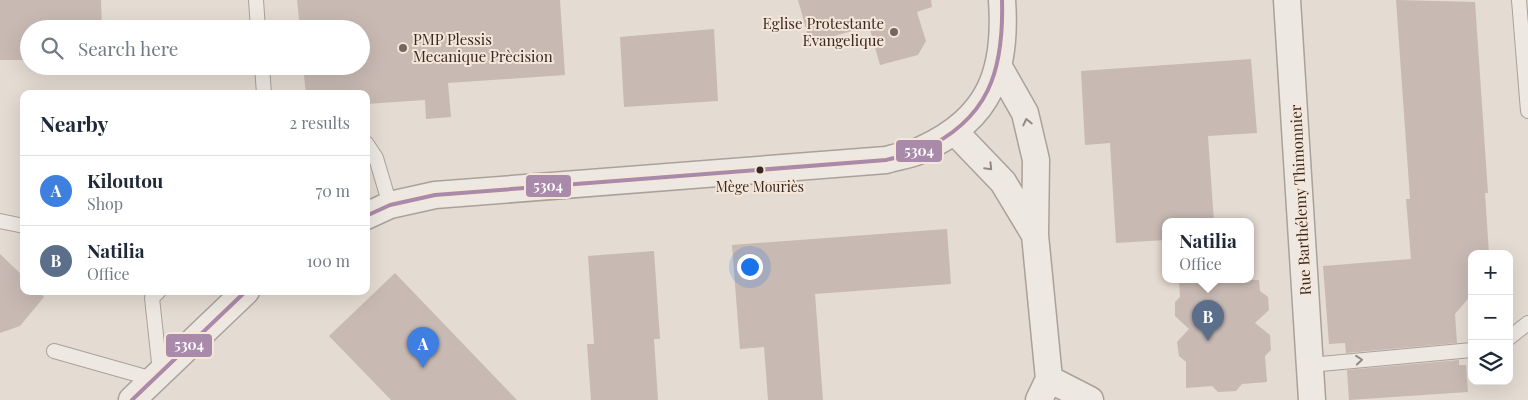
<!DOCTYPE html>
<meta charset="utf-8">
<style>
:root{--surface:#fff;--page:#f2f2f3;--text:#1f2937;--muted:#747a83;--line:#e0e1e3;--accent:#756760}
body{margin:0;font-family:"Playfair Display",serif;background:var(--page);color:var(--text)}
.controls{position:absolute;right:15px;bottom:15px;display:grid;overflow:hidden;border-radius:10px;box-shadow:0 5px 20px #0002}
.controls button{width:45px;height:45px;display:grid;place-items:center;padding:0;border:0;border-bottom:1px solid var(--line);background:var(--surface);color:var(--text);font:25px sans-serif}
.you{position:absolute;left:749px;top:266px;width:18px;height:18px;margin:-12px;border:4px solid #fff;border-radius:50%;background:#1a73e8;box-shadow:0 0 0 8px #1a73e833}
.badge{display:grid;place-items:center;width:32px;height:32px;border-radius:50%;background:var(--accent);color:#fff;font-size:16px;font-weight:700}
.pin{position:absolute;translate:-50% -41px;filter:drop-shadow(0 1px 2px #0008)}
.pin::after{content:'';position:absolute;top:26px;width:18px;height:15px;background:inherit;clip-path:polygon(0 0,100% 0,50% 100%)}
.popup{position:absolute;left:1162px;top:218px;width:92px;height:65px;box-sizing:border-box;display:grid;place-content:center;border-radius:10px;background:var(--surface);filter:drop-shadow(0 1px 4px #0005);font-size:16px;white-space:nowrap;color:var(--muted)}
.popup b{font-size:19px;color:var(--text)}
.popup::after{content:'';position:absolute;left:50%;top:100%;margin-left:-10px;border:10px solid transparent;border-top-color:var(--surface)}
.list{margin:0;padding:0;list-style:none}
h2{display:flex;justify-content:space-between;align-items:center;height:65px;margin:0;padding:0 20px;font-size:21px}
h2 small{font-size:16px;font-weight:400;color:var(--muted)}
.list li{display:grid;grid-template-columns:32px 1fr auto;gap:15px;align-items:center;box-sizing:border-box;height:70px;padding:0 20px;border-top:1px solid var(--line)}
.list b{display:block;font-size:19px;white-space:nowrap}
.list p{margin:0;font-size:16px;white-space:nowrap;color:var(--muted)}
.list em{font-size:16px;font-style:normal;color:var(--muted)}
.icon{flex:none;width:28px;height:28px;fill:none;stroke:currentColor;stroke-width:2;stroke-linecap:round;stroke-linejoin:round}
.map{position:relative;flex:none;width:1528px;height:400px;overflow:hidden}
.search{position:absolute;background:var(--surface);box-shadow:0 5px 20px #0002;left:20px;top:20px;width:350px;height:55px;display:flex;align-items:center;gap:12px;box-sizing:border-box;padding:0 18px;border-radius:28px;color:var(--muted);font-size:19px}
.panel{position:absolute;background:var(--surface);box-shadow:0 5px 20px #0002;left:20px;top:90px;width:350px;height:205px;border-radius:10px}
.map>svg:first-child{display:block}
.building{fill:#c8b9b3}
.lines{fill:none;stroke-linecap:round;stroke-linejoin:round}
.lane-casing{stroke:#aaa19a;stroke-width:16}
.street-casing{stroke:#aaa19a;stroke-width:29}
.lane{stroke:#ede8e2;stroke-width:14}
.street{stroke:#ede8e2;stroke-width:26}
.bus-1-casing{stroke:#f4e6d9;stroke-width:8}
.bus-1{stroke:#a98aab;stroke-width:4}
.oneway{stroke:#938882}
.poi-dot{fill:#756760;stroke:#f4e6d9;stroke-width:2}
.bus-dot{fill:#392822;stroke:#f4e6d9;stroke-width:2}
.labels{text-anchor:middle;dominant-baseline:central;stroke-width:4;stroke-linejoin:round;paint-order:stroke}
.bus-label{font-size:14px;fill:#392822;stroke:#f4e6d9}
.poi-label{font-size:15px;fill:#392822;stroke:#f4e6d9;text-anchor:end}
.street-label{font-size:15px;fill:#392822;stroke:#f4e6d9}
.line-badge{stroke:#f4e6d9;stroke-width:2}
.badge-label{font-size:14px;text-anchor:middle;font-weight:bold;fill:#fff}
</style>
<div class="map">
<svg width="1528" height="400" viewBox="0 0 1528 400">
<rect width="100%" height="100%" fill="#e4dbd2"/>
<path class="building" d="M0,0h101l1,29h-73v31h-29z
M297,0h263l5,75 -117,8 3,34 -25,2 -1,-19 -59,4v-10h-60l-3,-28h58v-37h-61z
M798,0h133l1,7 -15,5 9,29 -8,14 -38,10 -11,-39 -59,17z
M1396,0l79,2 13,191h-3l4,61h-17v40l-17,20 2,29 -111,10 -1,-10 -16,1 -6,-78 88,-7 -5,-60h4z
M714,29l4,72 -94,6 -4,-70z
M1251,59l6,74 -49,3 6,86h-48v18l-50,3 -6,-100 -25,2 -4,-74z
M947,229l4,55 -136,10 8,106h-55l-4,-53 -24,2 -8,-104z
M654,251l6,88h-6l4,61h-67l-4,-56h7l-6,-88z
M0,254l24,23v14h14l6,6 -24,29 -20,7z
M395,273l122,127h-126l-62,-64z
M1179,280h80l1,11 8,6 1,13 -14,13 15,12 1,15 -6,6 2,26 -25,2 -6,7 -18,1 -6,-6 -26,2v-26l-7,-6 -2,-14 12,-13 -14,-13v-14l5,-5z
M1459,360v5h7l2,27 -119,8 -2,-30z"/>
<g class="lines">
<g class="lane-casing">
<path id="lane" d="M256,0l2,29
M1519,0l9,111
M262,66l2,28
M366,143l10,15 14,47
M0,221l24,5
M159,291l-7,7 8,74
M1509,338l19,-15
M54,351l99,28
M1310,365l162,-15"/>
</g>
<g class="street-casing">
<path id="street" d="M1287,0l25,400
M955,132l48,50 32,53 1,-75 -11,-47 -25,-44
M366,216l24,-11 45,-10 451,-35c12,-4 26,-5 37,-11 68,-31 84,-79 79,-149
M1035,235l14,144 -10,21
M1049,379l41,21
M132,400l114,-109"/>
</g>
<use href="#lane" class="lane"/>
<use href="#street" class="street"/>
<g class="bus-1-casing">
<path id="bus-1" d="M366,216l24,-11 45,-10 451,-35c11,-3 23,-5 34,-9 69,-31 84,-80 82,-151
M132,400l114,-109"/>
</g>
<use href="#bus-1" class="bus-1"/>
</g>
<defs><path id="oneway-chevron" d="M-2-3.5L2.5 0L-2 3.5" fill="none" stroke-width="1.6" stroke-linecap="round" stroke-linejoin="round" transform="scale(1.25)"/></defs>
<g class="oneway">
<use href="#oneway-chevron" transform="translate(1027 122) rotate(-103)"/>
<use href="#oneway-chevron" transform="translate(989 167) rotate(46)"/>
<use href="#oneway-chevron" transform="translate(1359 360) rotate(-5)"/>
</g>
<g class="poi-dot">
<circle cx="894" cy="32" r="5"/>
<circle cx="403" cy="48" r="5"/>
</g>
<circle class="bus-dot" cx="760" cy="170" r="4.5"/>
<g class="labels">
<g class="bus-label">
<text x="760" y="186">Mège Mouriès</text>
</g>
<g class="poi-label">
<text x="884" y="23">Eglise Protestante<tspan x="884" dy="17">Evangelique</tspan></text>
<text x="413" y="39" text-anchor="start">PMP Plessis<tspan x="413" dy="17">Mecanique Prècision</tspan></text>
</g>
<g class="street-label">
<text transform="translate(1300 200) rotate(-93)">Rue Barthélemy Thimonnier</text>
</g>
</g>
<g class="line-badge">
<rect x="895" y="139" width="48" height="24" rx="5" fill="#a98aab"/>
<rect x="525" y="174" width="47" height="24" rx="5" fill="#a98aab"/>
<rect x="165" y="333" width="48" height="25" rx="5" fill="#a98aab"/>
</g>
<g class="badge-label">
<text x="919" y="156">5304</text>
<text x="548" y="191">5304</text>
<text x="189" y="350">5304</text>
</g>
</svg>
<div class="controls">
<button>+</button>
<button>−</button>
<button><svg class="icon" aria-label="layers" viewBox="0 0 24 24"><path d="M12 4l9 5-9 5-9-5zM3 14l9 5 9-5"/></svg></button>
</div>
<div class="you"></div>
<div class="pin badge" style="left:423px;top:368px;background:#3f7fe0">A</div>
<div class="pin badge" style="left:1208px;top:341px;background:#5c6f8a">B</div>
<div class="popup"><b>Natilia</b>Office</div>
<div class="search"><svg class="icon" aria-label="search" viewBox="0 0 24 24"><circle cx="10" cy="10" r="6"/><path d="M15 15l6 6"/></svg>Search here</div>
<section class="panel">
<h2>Nearby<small>2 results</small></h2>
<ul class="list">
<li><span class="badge" style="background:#3f7fe0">A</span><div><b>Kiloutou</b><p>Shop</p></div><em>70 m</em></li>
<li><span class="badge" style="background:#5c6f8a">B</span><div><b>Natilia</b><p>Office</p></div><em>100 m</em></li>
</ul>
</section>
</div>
